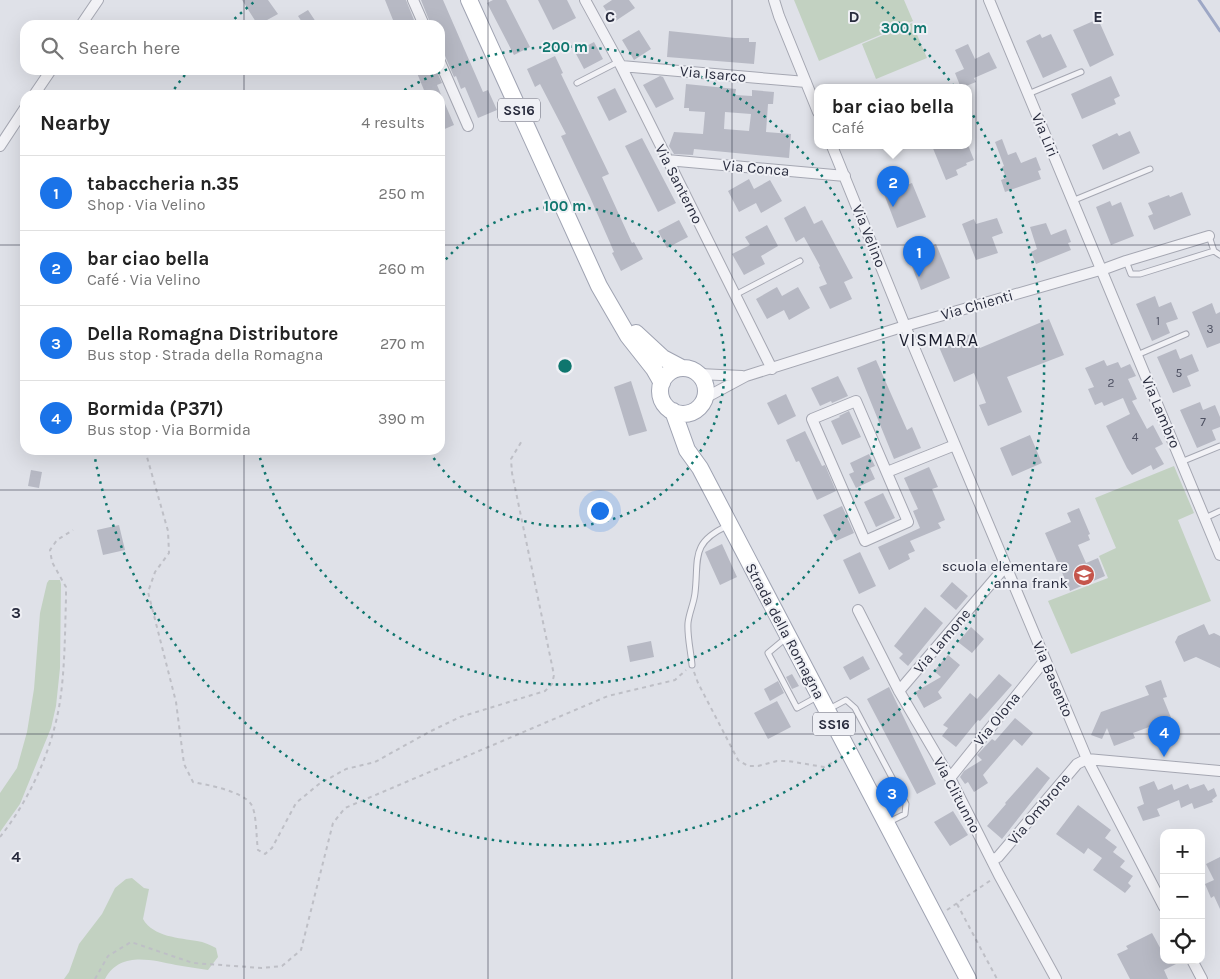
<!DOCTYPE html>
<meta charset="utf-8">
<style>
:root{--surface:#fff;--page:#f2f2f2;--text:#222;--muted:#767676;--line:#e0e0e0;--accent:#1a73e8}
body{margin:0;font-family:Karla,sans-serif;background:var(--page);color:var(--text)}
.controls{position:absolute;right:15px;bottom:15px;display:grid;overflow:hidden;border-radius:10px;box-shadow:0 5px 20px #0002}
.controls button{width:45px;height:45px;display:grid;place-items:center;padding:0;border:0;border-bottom:1px solid var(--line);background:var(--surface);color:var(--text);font:25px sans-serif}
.you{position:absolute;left:599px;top:510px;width:18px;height:18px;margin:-12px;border:4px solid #fff;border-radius:50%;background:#1a73e8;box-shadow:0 0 0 8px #1a73e833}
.badge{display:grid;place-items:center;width:32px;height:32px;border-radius:50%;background:var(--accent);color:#fff;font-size:16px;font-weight:700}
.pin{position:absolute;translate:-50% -41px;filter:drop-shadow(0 1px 2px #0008)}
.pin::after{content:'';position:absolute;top:26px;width:18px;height:15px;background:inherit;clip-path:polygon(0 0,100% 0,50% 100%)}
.popup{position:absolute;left:814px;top:84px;width:158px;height:65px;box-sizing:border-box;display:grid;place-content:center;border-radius:10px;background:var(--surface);filter:drop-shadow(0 1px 4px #0005);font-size:16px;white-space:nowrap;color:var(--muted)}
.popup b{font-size:19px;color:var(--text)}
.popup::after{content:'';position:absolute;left:50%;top:100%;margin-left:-10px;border:10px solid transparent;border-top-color:var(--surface)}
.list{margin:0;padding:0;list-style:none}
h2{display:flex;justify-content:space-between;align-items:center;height:65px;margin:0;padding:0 20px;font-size:21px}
h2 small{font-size:16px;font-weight:400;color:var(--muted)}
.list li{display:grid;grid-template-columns:32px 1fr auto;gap:15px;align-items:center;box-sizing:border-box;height:75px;padding:0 20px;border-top:1px solid var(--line)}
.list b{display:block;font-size:19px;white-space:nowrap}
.list p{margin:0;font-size:16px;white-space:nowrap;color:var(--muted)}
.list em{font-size:16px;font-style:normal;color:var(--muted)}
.icon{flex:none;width:28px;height:28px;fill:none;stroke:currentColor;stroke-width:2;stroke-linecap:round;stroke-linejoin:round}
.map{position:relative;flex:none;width:1220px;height:979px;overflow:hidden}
.search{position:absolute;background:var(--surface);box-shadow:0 5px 20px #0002;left:20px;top:20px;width:425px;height:55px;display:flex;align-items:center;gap:12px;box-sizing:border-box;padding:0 18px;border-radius:15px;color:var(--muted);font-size:19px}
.panel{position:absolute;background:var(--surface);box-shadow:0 5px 20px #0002;left:20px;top:90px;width:425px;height:365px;border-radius:15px}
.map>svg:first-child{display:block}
.green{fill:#c2d1c1}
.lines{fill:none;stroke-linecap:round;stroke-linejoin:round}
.stream{stroke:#9da7c5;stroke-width:3}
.building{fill:#b7b9c4;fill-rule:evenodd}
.service-casing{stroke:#a5a7b2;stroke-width:7}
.minor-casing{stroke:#a5a7b2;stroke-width:12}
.primary-casing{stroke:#9fa3b2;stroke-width:18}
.path{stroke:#bebfc6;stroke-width:2;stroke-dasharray:4 4;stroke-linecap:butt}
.service{stroke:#f2f2f6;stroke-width:5}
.minor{stroke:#f2f2f6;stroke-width:10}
.primary{stroke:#fff;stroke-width:16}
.grid{fill:none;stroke:#292c3e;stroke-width:1;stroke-opacity:0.55}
.ring{fill:none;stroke:#0f766e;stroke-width:2.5;stroke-dasharray:2.5 5}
.labels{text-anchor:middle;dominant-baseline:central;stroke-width:4;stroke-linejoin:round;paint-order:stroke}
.number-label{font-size:12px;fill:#4c4f60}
.shield{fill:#eff0f5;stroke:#646775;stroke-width:1}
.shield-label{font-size:14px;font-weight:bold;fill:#292c3e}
.street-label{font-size:15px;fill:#292c3e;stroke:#eff0f5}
.poi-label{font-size:15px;fill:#292c3e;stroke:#eff0f5;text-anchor:end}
.quarter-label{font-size:18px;letter-spacing:1px;fill:#1b1e2e;stroke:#eff0f5}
.grid-label{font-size:16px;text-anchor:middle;font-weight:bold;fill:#292c3e;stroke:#eff0f5;stroke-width:4;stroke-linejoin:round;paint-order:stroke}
.centre{fill:#0f766e;stroke:#eff0f5;stroke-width:2.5}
.ring-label{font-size:15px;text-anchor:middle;font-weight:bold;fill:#0f766e;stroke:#eff0f5;stroke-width:4;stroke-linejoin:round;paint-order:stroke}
</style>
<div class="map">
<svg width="1220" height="979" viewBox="0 0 1220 979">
<rect width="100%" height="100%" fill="#dfe1e8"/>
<path class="green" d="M794,0h110l9,21 -94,40z
M912,23l15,35 -51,21 -14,-35z
M1174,466l20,47 -16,7 33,81 -140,53 -23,-53 60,-23 -9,-22 17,-8 -21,-50z
M49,580h11l1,4 -1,84 -4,38 -5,22 -31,76 -20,28v-39l17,-25 10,-36 7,-43 6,-76 7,-30z
M132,878l12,10 5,1 -6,30c10,18 37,19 54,22 7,1 13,4 19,7l2,9 -10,13c-11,-2 -22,-3 -32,-5 -25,-5 -56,-14 -71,14h-41l5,-7 10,-28 23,-30 13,-26 11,-9z"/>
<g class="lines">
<path class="stream" d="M1199,0l21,31"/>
</g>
<path class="building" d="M242,0h26l10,14 -20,11z
M385,0h21l10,25h-21z
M421,0h22l40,92 5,-2 9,20 -19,8 -13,-31 -4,2 -5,-13 -2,1 -14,-33v-19h-9z
M493,0h13l24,47 -16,8 -27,-52z
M538,0h29l9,18 -23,12z
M612,0h17l6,8 -21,14 -11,-16z
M308,10l10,15h-14l-6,-9z
M1098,19l16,36 -24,12 -17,-37z
M639,30l12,19 -17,11 -12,-20z
M669,31l66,7h14v4h7l-2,22 -87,-7z
M1040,34l2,4 9,-4 16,33 -24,11 -17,-37z
M594,42l9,17 -19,10 -9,-17z
M968,44l7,15 14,-7 8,16 -23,10 2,4 -15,6 -6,-15 9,-4 -9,-19z
M555,56l8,17 -2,1 48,100 -7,3 30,66 2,-1 9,17 -22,12 -9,-18 2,-1 -24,-55 -29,-61 5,-2 -26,-50 -5,3 -8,-18z
M423,70h13l6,13 -5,2 17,40 -14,6v-36h-14l-9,-22z
M660,76l3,1 11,22 -18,9 -13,-23z
M1111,76l9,20 -6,3 2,5 -34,15 -11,-25z
M686,84l50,5 -1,6 17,1v-6l22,2 -1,12h-5l-2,28 25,2 -2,24 -95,-9 -1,6 -19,-1 -5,-8 5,-14 29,2 2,-22 -16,-1v-3h-5zM725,112l26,2 -2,17 -25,-2z
M615,88l12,24 -18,9 -12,-24z
M1130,131l10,22 -37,17 -11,-25 25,-12 2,3z
M642,138l34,65 -18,9 -33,-66z
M1002,139l6,16 8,-3 5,11 15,-6 5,13 -3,1 3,8 -36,13 -4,-12 5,-2 -4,-11 2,-1 -9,-24z
M968,145l6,15 -8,3 1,2 -11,5 2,5 -12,5 -14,-34h23l2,3z
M749,179l5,10 16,-9 12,21 -21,12 -5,-10 -17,9 -11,-21z
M912,183l14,34 -29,11 -13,-34z
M1182,192l9,23 -37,15 -6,-14 5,-2 -5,-11 21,-8 1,2z
M1110,201l2,5 9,-4 13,34 -23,9 -15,-38z
M805,206l9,18 8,-4 31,58 -9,4 8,17 -22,10 -11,-22 8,-3 -8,-17 1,-1 -16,-29 -8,5 -12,-24z
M997,218l6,15 -11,4 6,16 -22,7 -14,-36 12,-5 2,5z
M679,220l9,17 -21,11 -9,-17z
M1046,223l5,12 15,-6 5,13 -3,1 3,7 -35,14 -5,-12 6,-3 -7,-22z
M767,225l11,21 -17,10 4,8 -21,11 -12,-21 18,-9 -5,-8z
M936,244l14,34 -29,12 -13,-34z
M777,287l5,9 16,-9 12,21 -21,12 -5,-10 -17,9 -11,-20z
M1155,296l4,11 12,-5 7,17 -12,4 4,10 -18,8 -16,-37z
M1212,303l4,11 4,-2v31l-13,5 -15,-36z
M1049,319l15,36 -57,22 15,35 -34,14 -9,-21 7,-2 -12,-30 -20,9 -15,-35 34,-14 7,15z
M1176,349l4,10 12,-5 7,17 -12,5 4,10 -18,7 -16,-36z
M876,360l31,70 5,-3 9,21 -27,11 -37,-91z
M1104,360l3,6 11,-4 3,6 9,-4 6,12 -8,3 9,20 -5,2 15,28 6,-4 10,19 -8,4 9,16 -11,6 -2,-5 -19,10 -5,-7 -21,-42 24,-12 -7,-16 -19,8 -2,-4 -7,3 -7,-16 6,-2 -9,-19z
M838,376l10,20 -16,7 -1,-2 -11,5 -9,-18z
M631,381l16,50 -18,5 -15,-49z
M786,394l10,22 -18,9 -11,-22z
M1200,402l3,8 12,-5 5,12v10l-8,3 4,10 -19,8 -17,-38z
M849,411l12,26 -19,8 -11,-24 9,-4 -1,-1z
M805,431l17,35 3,-1 11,26 -19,9 -18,-39 -3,1 -10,-22z
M1030,435l12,28 -30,13 -12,-28z
M869,454l6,12 -5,2 5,11 -19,9 -7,-14 5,-2 -4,-9z
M929,467l9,20 -6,2 13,31 -7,3 3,5 -31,13 5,10 -7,3 2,5 -21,11 -11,-23 42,-19 -7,-17 5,-2 -14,-31z
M31,470l11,2 -3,16 -11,-2z
M883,493l12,25 -19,9 -12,-25z
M842,506l12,27 -18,8 -13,-26z
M1079,508l11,26 -2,1 2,5 -12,5 8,18 12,-5 7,18 -35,15 -25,-58 26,-11 -4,-9z
M119,525l6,25 -22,5 -6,-25z
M722,544l15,33 -17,8 -15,-33z
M860,552l16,34 -17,8 -16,-34z
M952,582l16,14 -12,14 -16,-14z
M925,607l18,16 -35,43 -9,-8 4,-4 -9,-8z
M1204,624l5,11 5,-2 6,3v32l-24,-11 -12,5 -9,-20 3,-6z
M971,627l13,12 -12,14 -14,-11z
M651,641l3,16 -24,5 -3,-16z
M948,655l12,10 -22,27 4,6 -18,10 -9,-16 26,-15 -7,-6z
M863,656l7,13 -20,11 -7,-13z
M792,674l7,12 -7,3 -6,-12z
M999,674l13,11 -32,36 -2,-1 -22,27 -14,-11 6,-8 -5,-3 27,-32 7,6z
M1161,680l6,17 -4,1 9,22 -15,6v-2l-24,9 2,5 -21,8 -7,-18 -5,11 -11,-4 10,-23 48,-17 -4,-9z
M778,681l6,12 -14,8 -6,-12z
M889,687l47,97 -19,10 -50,-95z
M777,701l14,26 -23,12 -14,-26z
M1015,718l18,15 -11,13 -8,-7 -31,36 5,8 -14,9 -6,-10 -3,2 -5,-7 4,-6 18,-11 -5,-5 15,-16 3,2z
M1037,767l13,11 -48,61 -15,-13 19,-22 -1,-1z
M1154,781l4,9 14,-6 2,6 14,-6 2,5 14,-5 4,7 6,-3 3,8 -5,4 1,2 -19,7 -2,-6 -11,5 -2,-8 -22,9 3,7 -17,5 -6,-14 7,-3 -5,-17z
M1078,805l33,25 -6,8 12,9 -4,5 12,9 -5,6 13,9 -5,7 3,3 -6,7 -32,-23 9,-12 -14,-10 -4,6 -28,-20z
M953,811l15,24 -18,11 -16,-24z
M1220,857v52l-6,-13 -3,2 -6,-14 9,-4 -8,-16z
M1152,933l12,22v5h20l-20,10 4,9h-38l-13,-25 11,-5 -2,-3z"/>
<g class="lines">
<g class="service-casing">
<path id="service" d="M577,83l41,-21
M1028,94l53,-22
M1072,201l78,-32
M1209,236l5,15 6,4
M1126,261l5,13h9l74,-23
M735,295l65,-34
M1137,355l49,-21
M1181,462l39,-16
M1205,518l15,-7
M786,638l-18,15 29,55 20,-11
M692,665c-1,-13 -5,-29 -4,-42 1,-10 6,-20 7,-30 4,-34 -5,-50 32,-67
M829,709l17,-9 9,8 51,96 -1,10 -16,8"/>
</g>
<g class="minor-casing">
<path id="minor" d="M413,0l11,25
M585,0l36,66 151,303
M774,0l5,16 39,96
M989,0l231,555
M81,25l17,-25
M440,62l28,64
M621,66l185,16
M34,95l17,-25
M0,146l25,-38
M832,146l73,180 182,433 77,148
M667,160l178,16
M699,374l43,2
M705,398l41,-22 159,-50 202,-58 19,-7 83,-25
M856,401l52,121 -43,19 -53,-122z
M887,472l68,-27
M858,610l41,81 51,87 49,97 57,104
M899,691l106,-124
M950,778l95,-118
M992,860l6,-3 79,-93 10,-5 133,12
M1192,960l10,19"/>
</g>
<g class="primary-casing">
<path id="primary" d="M469,0l130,286 29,50 26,33 8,14
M636,333l27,25 19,10
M660 391a23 23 0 1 1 46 0a23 23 0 1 1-46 0Z
M673,411l14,39 13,18 268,511"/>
</g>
<path class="path" d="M145,450l23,81 1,22 -14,19 -7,20 28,110 8,62 9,18c15,3 49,9 58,22 6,9 5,34 7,46l7,4 7,-6 24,-45 23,-19 27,-15 29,-7 54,-30 31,-15 85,-26 7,-7 2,-9 -42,-202 -1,-14 12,-20
M694,672l4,11 40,77 10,6h10l19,-5h11l36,6 13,-7
M0,837c31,-39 55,-93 61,-143 4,-32 4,-64 5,-96v-11l-14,-25 -2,-12 7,-10 16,-10
M957,904l40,75
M947,910l44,-30
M95,979l13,-23 23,-14 62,21 69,5 20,-2 19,-16 32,-127 12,-15 263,-112 67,-16 11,-10"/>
<use href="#service" class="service"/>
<use href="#minor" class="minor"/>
<use href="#primary" class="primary"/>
</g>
<path class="grid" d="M244,0v25M488,0v979M732,0v979M976,0v979M244,70v25M0,245h25M440,245h780M244,450v529M0,490h1220M0,734h1220"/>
<g class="ring">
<path d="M441 265A160 160 0 1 1 429 451"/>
<path d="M398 94A319 319 0 1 1 258 451"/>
<path d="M170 95A479 479 0 0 1 188 71M229 24A479 479 0 0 1 254 2M876 2A479 479 0 1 1 94 453"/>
</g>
<defs>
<g id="school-disc" transform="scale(1.125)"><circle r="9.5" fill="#c5554c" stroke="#eff0f5"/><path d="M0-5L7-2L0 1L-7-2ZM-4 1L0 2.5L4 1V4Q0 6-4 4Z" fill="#fff"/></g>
</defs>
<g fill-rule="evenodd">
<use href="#school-disc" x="1084" y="575"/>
</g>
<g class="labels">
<g class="number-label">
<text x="1158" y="321">1</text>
<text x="1210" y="329">3</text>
<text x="1179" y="373">5</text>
<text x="1111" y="383">2</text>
<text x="1203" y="422">7</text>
<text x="1135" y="437">4</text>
</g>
<g class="shield">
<rect x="498" y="98.5" width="42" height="23" rx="4"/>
<rect x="813" y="712.5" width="42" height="23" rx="4"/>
</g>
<g class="shield-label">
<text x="519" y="110">SS16</text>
<text x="834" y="724">SS16</text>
</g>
<g class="street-label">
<text transform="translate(713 74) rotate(5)">Via Isarco</text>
<text transform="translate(1045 135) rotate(67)">Via Liri</text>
<text transform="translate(756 168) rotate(5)">Via Conca</text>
<text transform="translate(679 184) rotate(63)">Via Santerno</text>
<text transform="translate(869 236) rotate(68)">Via Velino</text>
<text transform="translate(977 305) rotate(-16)">Via Chienti</text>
<text transform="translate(1161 412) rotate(67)">Via Lambro</text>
<text transform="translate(785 631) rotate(62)">Strada della Romagna</text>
<text transform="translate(942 641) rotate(-50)">Via Lamone</text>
<text transform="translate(1053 679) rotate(67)">Via Basento</text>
<text transform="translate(997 719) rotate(-51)">Via Olona</text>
<text transform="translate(957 795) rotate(62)">Via Clitunno</text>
<text transform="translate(1039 809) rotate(-50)">Via Ombrone</text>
</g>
<g class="poi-label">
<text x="1068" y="566">scuola elementare<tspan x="1068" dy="17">anna frank</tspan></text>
</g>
<g class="quarter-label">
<text x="939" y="340">VISMARA</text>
</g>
</g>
<g class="grid-label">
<text x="610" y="22">C</text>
<text x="854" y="22">D</text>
<text x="1098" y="22">E</text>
<text x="16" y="618">3</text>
<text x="16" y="862">4</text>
</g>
<circle cx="565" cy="366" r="8" class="centre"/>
<g class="ring-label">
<text x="904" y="33">300 m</text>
<text x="565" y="52">200 m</text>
<text x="565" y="211">100 m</text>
</g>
</svg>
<div class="controls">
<button>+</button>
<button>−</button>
<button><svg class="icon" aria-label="locate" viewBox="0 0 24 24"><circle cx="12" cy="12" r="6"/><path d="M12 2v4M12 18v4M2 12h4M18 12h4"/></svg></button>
</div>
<div class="you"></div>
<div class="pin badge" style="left:919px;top:277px">1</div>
<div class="pin badge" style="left:893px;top:207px">2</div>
<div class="popup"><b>bar ciao bella</b>Café</div>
<div class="pin badge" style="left:892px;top:818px">3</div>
<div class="pin badge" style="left:1164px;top:757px">4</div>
<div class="search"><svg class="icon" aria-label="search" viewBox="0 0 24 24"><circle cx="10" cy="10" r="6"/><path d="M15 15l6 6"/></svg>Search here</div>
<section class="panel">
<h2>Nearby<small>4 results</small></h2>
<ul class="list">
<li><span class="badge">1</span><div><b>tabaccheria n.35</b><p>Shop · Via Velino</p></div><em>250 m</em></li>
<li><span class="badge">2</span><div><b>bar ciao bella</b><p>Café · Via Velino</p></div><em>260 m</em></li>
<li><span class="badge">3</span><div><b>Della Romagna Distributore</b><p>Bus stop · Strada della Romagna</p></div><em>270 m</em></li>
<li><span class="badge">4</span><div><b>Bormida (P371)</b><p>Bus stop · Via Bormida</p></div><em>390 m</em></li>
</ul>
</section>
</div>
